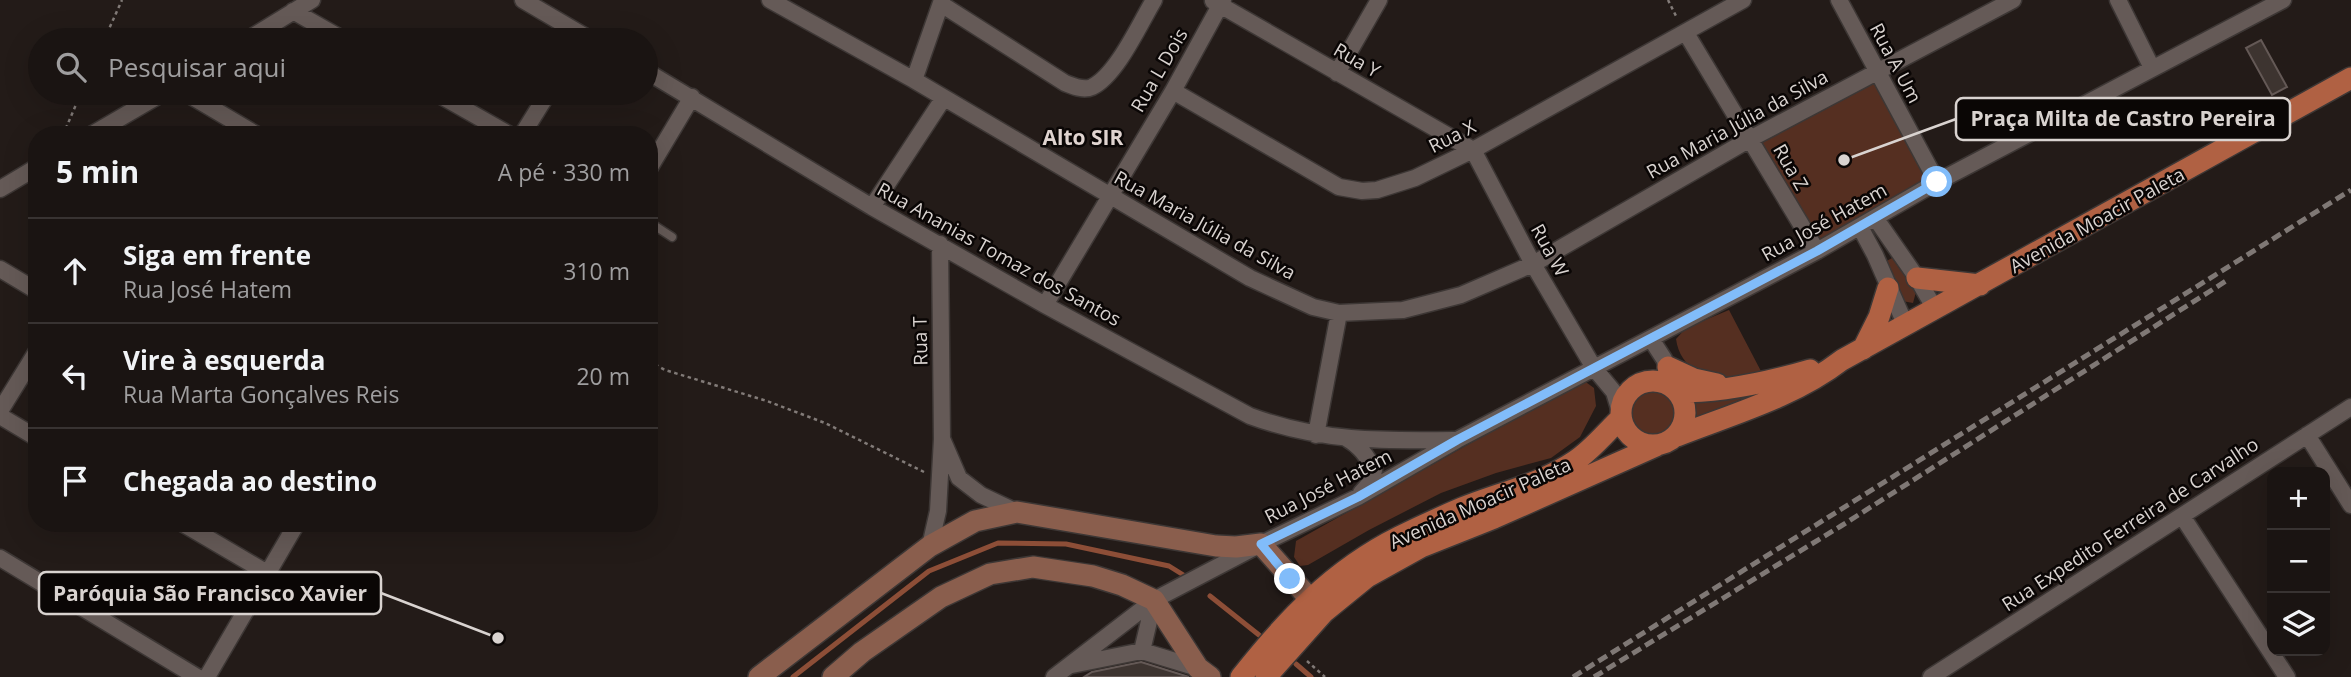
<!DOCTYPE html>
<html lang="pt">
<meta charset="utf-8">
<style>
:root{--surface:#1a1412;--page:#272120;--text:#f1f3f6;--muted:#9f9e9f;--line:#383332}
body{margin:0;font-family:"Open Sans",sans-serif;background:var(--page);color:var(--text)}
.controls{position:absolute;right:21px;bottom:21px;display:grid;overflow:hidden;border-radius:14px;box-shadow:0 7px 28px #0002}
.controls button{width:63px;height:63px;display:grid;place-items:center;padding:0;border:0;border-bottom:2px solid var(--line);background:var(--surface);color:var(--text);font:35px sans-serif}
.stop{position:absolute;width:21px;height:21px;margin:-16px;border:5px solid #81bcfa;border-radius:50%;background:#fff}
.stop.end{background:#81bcfa;border-color:#fff;box-shadow:0 2px 7px #0008}
.list{margin:0;padding:0;list-style:none}
h2{display:flex;justify-content:space-between;align-items:center;height:91px;margin:0;padding:0 28px;font-size:30px}
h2 small{font-size:23px;font-weight:400;color:var(--muted)}
.list li{display:grid;grid-template-columns:46px 1fr auto;gap:21px;align-items:center;box-sizing:border-box;height:105px;padding:0 28px;border-top:2px solid var(--line)}
.list b{display:block;font-size:26px;white-space:nowrap}
.list p{margin:0;font-size:23px;white-space:nowrap;color:var(--muted)}
.list em{font-size:23px;font-style:normal;color:var(--muted)}
.icon{flex:none;width:38px;height:38px;fill:none;stroke:currentColor;stroke-width:2;stroke-linecap:round;stroke-linejoin:round}
.map{position:relative;flex:none;width:2351px;height:677px;overflow:hidden}
.search{position:absolute;background:var(--surface);box-shadow:0 7px 28px #0002;left:28px;top:28px;width:630px;height:77px;display:flex;align-items:center;gap:18px;box-sizing:border-box;padding:0 24px;border-radius:38px;color:var(--muted);font-size:26px}
.panel{position:absolute;background:var(--surface);box-shadow:0 7px 28px #0002;left:28px;top:126px;width:630px;height:406px;border-radius:28px}
.map>svg:first-child{display:block}
.green{fill:#552f21}
.lines{fill:none;stroke-linecap:round;stroke-linejoin:round}
.stream{stroke:#8d4e37;stroke-width:5}
.building{fill:#3d3430;stroke:#645956;stroke-width:2}
.lane-casing{stroke:#3d3735;stroke-width:11}
.street-casing{stroke:#3d3735;stroke-width:19}
.secondary-casing{stroke:#3d3735;stroke-width:24}
.primary-casing{stroke:#3d3735;stroke-width:24}
.path{stroke:#827b78;stroke-width:2.5;stroke-dasharray:3.5 3.5;stroke-linecap:butt}
.lane{stroke:#655a57;stroke-width:8}
.street{stroke:#655a57;stroke-width:16}
.secondary{stroke:#8a5e4d;stroke-width:21}
.primary{stroke:#b06143;stroke-width:21}
.rail{stroke:#7f7875;stroke-width:5;stroke-dasharray:10 5;stroke-linecap:butt}
.route{stroke:#81bcfa;stroke-width:9}
.labels{text-anchor:middle;dominant-baseline:central;stroke-width:5;stroke-linejoin:round;paint-order:stroke}
.street-label{font-size:19px;fill:#d9d3d0;stroke:#0a0605}
.neighbourhood-label{font-size:21px;font-weight:bold;fill:#e0d4d0;stroke:#0a0605}
.leader{fill:none;stroke:#d9d3d0;stroke-width:2.5}
.callout-dot{fill:#d9d3d0;stroke:#0a0605;stroke-width:2.5}
.callout{fill:#0a0605;stroke:#d9d3d0;stroke-width:2.5}
.callout-label{font-size:21px;text-anchor:middle;font-weight:bold;fill:#d9d3d0}
</style>
<div class="map">
<svg width="2351" height="677" viewBox="0 0 2351 677">
<rect width="100%" height="100%" fill="#231b18"/>
<path class="green" d="M1876,71l61,111 -120,69 -67,-112z
M1892,258l24,34 -3,11 -11,-2 -17,-39z
M1729,310l34,65c-34,5 -81,7 -87,-36l10,-11z
M1583,380l11,8 2,18 -16,31 -29,21 -55,15 -55,20 -72,37 -61,35 -8,1 -6,-9 2,-16z
M1625 412a28 28 0 1 1 56 0a28 28 0 1 1-56 0Z
M1760,390l-62,30 -6,-21z"/>
<g class="lines">
<path class="stream" d="M1210,596l49,39
M1296,664l15,13
M793,677l136,-106 69,-28 68,1 103,22 16,10"/>
</g>
<path class="building" d="M2261,40l26,47 -15,8 -26,-47z
M1141,662l48,15h-105l8,-5z"/>
<g class="lines">
<g class="lane-casing">
<path id="lane" d="M649,222l23,15"/>
</g>
<g class="street-casing">
<path id="street" d="M523,0l68,40
M770,0l144,80 336,198 63,29 26,6 64,-3 58,-15 72,-31 217,-125 263,-139
M1839,0l98,182
M2118,0l34,68
M1213,1l260,149
M941,4l124,79c8,3 18,8 27,4 25,-12 48,-64 62,-87
M293,11l51,29
M1686,33l131,218
M247,40l65,-40
M646,71l226,136 173,98 205,111c71,26 131,25 205,24
M1337,73l42,-73
M914,80l28,-80
M1173,91l166,96 23,4 15,-1 38,-12 58,-28 270,-150
M186,93l71,42
M436,93l74,42
M91,135l72,-42
M522,135l26,-42
M1473,150l60,114 61,104 20,24 6,20
M649,169l43,-72
M0,189l37,-22
M872,207l71,-108
M1876,219l41,59 18,31
M1860,227l15,28 31,71
M0,269l37,22
M1045,305l128,-214 50,-91
M1651,339l13,20 11,29
M0,411l37,-60
M0,416l37,22
M1316,435l23,-122
M2307,435l44,70
M1346,438c14,8 21,18 28,32l-3,12 -10,11
M943,441l16,37 22,17 36,17
M2182,516l105,161
M182,523l85,50
M930,546l8,-35 4,-72 -2,-195
M0,558l197,119
M1142,651l12,-51
M1072,665l70,-14 56,17
M207,677l90,-154
M1054,677l100,-77 107,-56 97,-47 99,-57 360,-189 120,-69 346,-182
M1931,677l420,-270"/>
</g>
<g class="secondary-casing">
<path id="secondary" d="M759,677l171,-131 45,-25 42,-9 199,34 20,1 25,-3 48,54
M833,677l29,-25 79,-55 49,-23 43,-7 60,9 29,9 32,15 44,68 12,9"/>
</g>
<g class="primary-casing">
<path id="primary" d="M1917,278l63,7
M1863,349l16,-32 9,-29
M1668,367l26,12 23,5
M1621 413a32 32 0 1 1 64 0a32 32 0 1 1-64 0Z
M1678,392c46,0 88,-9 132,-22
M1677,436c56,-22 117,-39 165,-76l509,-282
M1241,677c45,-57 92,-107 158,-140 20,-10 42,-20 63,-29 37,-15 79,-24 113,-47 17,-11 31,-29 46,-43
M1266,677l58,-65 43,-35 54,-30 73,-29 162,-72"/>
</g>
<path class="path" d="M1668,0l9,18
M104,40l18,-40
M63,135l18,-42
M649,361l16,9 102,31 58,22 99,49
M422,523h4
M1307,661l18,16"/>
<use href="#lane" class="lane"/>
<use href="#street" class="street"/>
<use href="#secondary" class="secondary"/>
<use href="#primary" class="primary"/>
<path class="rail" d="M1573,677l778,-487
M1594,677l247,-151 385,-245"/>
</g>
<g class="lines">
<path class="route" d="M1290,579l-29,-35 97,-47 99,-57 360,-189 120,-69"/>
</g>
<g class="labels">
<g class="street-label">
<text transform="translate(1357 60) rotate(30)">Rua Y</text>
<text transform="translate(1896 63) rotate(62)">Rua A Um</text>
<text transform="translate(1159 70) rotate(-60)">Rua L Dois</text>
<text transform="translate(1737 124) rotate(-29)">Rua Maria Júlia da Silva</text>
<text transform="translate(1452 136) rotate(-27)">Rua X</text>
<text transform="translate(1791 167) rotate(60)">Rua Z</text>
<text transform="translate(2097 220) rotate(-29)">Avenida Moacir Paleta</text>
<text transform="translate(1824 222) rotate(-29)">Rua José Hatem</text>
<text transform="translate(1205 225) rotate(29)">Rua Maria Júlia da Silva</text>
<text transform="translate(1550 250) rotate(61)">Rua W</text>
<text transform="translate(999 254) rotate(29)">Rua Ananias Tomaz dos Santos</text>
<text transform="translate(920 341) rotate(-91)">Rua T</text>
<text transform="translate(1328 486) rotate(-27)">Rua José Hatem</text>
<text transform="translate(1480 503) rotate(-24)">Avenida Moacir Paleta</text>
<text transform="translate(2130 524) rotate(-33)">Rua Expedito Ferreira de Carvalho</text>
</g>
<g class="neighbourhood-label">
<text x="1083" y="137">Alto SIR</text>
</g>
</g>
<path class="leader" d="M1844 160L1956 119M498 638L381 593"/>
<g class="callout-dot">
<circle cx="1844" cy="160" r="7"/>
<circle cx="498" cy="638" r="7"/>
</g>
<g class="callout">
<rect x="1956" y="98" width="334" height="42" rx="7"/>
<rect x="39" y="572" width="342" height="42" rx="7"/>
</g>
<g class="callout-label">
<text x="2123" y="126">Praça Milta de Castro Pereira</text>
<text x="210" y="601">Paróquia São Francisco Xavier</text>
</g>
</svg>
<div class="controls">
<button>+</button>
<button>−</button>
<button><svg class="icon" aria-label="layers" viewBox="0 0 24 24"><path d="M12 4l9 5-9 5-9-5zM3 14l9 5 9-5"/></svg></button>
</div>
<div class="stop" style="left:1937px;top:182px"></div>
<div class="stop end" style="left:1290px;top:579px"></div>
<div class="search"><svg class="icon" aria-label="search" viewBox="0 0 24 24"><circle cx="10" cy="10" r="6"/><path d="M15 15l6 6"/></svg>Pesquisar aqui</div>
<section class="panel">
<h2>5 min<small>A pé · 330 m</small></h2>
<ul class="list">
<li><svg class="icon" aria-label="ahead" viewBox="0 0 24 24"><path d="M12 20V5M6 11l6-6 6 6"/></svg><div><b>Siga em frente</b><p>Rua José Hatem</p></div><em>310 m</em></li>
<li><svg class="icon" aria-label="left" viewBox="0 0 24 24"><path d="M17 20v-9H6M10 6l-5 5 5 5"/></svg><div><b>Vire à esquerda</b><p>Rua Marta Gonçalves Reis</p></div><em>20 m</em></li>
<li><svg class="icon" aria-label="arrive" viewBox="0 0 24 24"><path d="M6 21V4h12l-3 4 3 4H6"/></svg><div><b>Chegada ao destino</b></div></li>
</ul>
</section>
</div>
